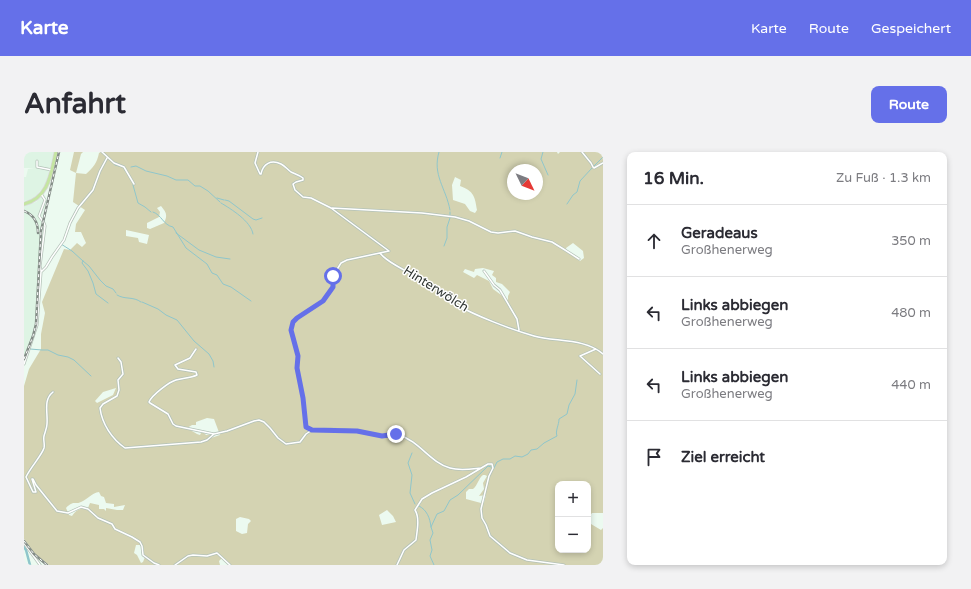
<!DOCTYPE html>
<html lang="de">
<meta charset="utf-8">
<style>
:root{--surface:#fff;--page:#f2f2f3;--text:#2b2b33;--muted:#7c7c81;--line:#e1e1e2;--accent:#6570e9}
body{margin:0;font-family:"Varela Round",sans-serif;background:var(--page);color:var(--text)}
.controls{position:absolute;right:12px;bottom:12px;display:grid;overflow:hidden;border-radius:8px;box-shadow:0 2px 6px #0003}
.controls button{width:36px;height:36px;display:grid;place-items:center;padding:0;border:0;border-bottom:1px solid var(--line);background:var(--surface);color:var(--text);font:20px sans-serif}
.compass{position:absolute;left:483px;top:12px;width:36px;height:36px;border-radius:50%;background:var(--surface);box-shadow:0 2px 6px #0003;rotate:133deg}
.stop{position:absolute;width:12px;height:12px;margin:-9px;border:3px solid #6570e9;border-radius:50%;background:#fff}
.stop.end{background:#6570e9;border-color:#fff;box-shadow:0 1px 4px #0008}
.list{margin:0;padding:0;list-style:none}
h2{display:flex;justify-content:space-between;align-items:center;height:52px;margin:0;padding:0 16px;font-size:17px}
h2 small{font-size:13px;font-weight:400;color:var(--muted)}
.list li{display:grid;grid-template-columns:26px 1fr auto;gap:12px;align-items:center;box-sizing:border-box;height:72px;padding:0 16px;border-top:1px solid var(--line)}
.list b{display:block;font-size:15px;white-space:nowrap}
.list p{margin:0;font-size:13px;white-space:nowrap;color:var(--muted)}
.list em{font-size:13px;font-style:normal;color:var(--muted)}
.icon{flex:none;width:22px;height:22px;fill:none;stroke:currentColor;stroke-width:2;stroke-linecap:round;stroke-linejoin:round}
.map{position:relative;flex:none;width:579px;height:413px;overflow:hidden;border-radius:8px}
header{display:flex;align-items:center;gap:24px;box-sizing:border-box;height:56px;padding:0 20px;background:var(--accent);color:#fff}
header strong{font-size:19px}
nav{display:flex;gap:22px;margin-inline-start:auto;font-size:14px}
.intro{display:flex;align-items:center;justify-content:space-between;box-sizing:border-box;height:96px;padding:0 24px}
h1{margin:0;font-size:28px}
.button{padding:10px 18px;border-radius:8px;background:var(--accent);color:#fff;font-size:14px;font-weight:700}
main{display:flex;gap:24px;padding:0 24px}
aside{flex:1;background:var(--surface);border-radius:8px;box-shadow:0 2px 6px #0003}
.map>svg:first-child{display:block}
.built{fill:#def4e4}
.green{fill:#d4d3b2;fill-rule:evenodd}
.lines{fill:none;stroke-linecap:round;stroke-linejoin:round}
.stream{stroke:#8fc6cb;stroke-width:1}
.river{stroke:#8fc6cb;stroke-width:2.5}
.minor-casing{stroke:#b4c2b8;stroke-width:3}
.primary-casing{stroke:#d6d8d7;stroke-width:4.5}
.minor{stroke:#fff;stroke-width:1.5}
.primary{stroke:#c5e5a2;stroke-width:3}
.rail-casing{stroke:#848d87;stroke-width:2.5}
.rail{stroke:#fff;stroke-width:1;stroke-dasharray:3;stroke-linecap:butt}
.route{stroke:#6570e9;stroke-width:5}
.labels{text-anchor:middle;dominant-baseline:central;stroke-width:3;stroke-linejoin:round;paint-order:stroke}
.street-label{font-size:13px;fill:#343a36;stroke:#fff}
</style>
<header>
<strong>Karte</strong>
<nav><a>Karte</a><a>Route</a><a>Gespeichert</a></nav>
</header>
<div class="intro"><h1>Anfahrt</h1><a class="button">Route</a></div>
<main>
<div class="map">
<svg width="579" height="413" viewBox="0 0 579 413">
<rect width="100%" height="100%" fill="#ecfaf0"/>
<path class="built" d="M0,0h30l-8,31 -9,12 -8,5 -5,1v-24h2l2,-8 7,-1h-11z
M20,42l3,6 -6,21 2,2 -3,19 -4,84 -12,35v-155l12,-4z"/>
<path class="green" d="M50,0h9l-2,2 -5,19 10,1c7,-6 11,-11 13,-21l2,-1h456l1,2 2,-2h43v361h-11l-4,5 3,6 10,6 2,-2v37h-372l-9,-7 -3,3 1,4h-171l-14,-11 -11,-15v-153l5,-17 12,-20v-15l4,-21 -3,-11 22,-53 6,1 7,-7 5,4 4,-4 -5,-11h-6l1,-8 9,-14 -12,-8 3,-29 -6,-3zM489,18h24v24h-24zM431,25l6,3 -1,6c14,5 15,11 17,24l-2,3 -5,-2 -5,-7 -12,-4 -1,-15zM137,54c5,6 7,9 3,17l-14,6 -3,-1v-5l12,-6 1,-5 -3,-4zM102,78l23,5 -2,9 -8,-2 -1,-4 -12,-2zM549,91l10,8 1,7 -4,3 -13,-9 -1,-4zM459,116l11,3 -2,4 4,3v4l6,2 8,8 -2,4v4l-15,-11 -4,-8 -12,-6 -3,3 -11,-6 2,-3 9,3 1,-3zM92,236l-3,7 -16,8 -2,-2 8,-9zM183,266l7,1 6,16 -9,3 2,-4 -7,1 -2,-2h-3l-1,2 -3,-1 -10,-6 5,-3h4v-3zM459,323h2l2,1 -4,7 1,6 -5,7 7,-1 -2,7 -3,1 -15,-4v-7l3,-3h4c5,-4 5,-10 10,-14zM534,332h30v66h-30zM75,340l2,4 3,1 2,6 8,1v3l11,-2 -2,5h-6l-11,-2v3l-2,-2h-5v-4l-9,-2 -2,5c-8,0 -12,2 -16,8l-3,-1 -3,-7c8,-8 9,-3 15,-6 7,-3 11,-9 18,-10zM363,358l6,6 3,6 -14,3 -3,-10zM216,365l9,2 2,2 -3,3 -1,9 -5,1 -6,-3v-12zM112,393h4l4,3v6l1,3 -2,5 -2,1 -4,-8 -3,-2z"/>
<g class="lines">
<path class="stream" d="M415,0c-7,23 7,36 11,58
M519,0l-2,7 7,16
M476,6l2,-6
M91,13l8,2 6,9
M570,14l9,-9
M107,15l5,-1 10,5 21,5 9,4h12l7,6h5l8,5 12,11
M109,33l5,18 7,4 6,5
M193,46l7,2
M201,48l4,1 24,18 3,1 6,-2
M197,51c10,6 30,18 32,31
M543,52l6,-9 4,-3 3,-11 12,-13
M129,60c9,3 10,13 20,15l13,21 21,16 5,9 5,2 6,9 8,3 20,14
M426,63v-3
M20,68l5,-26
M152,81l23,17 17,7 14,2
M37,92l11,7 11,10 6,5 11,14 6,6 7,3 3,4
M420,94l3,-8v-11l3,-9
M59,109l-1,2 6,8 5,12 3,11 12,9
M93,143c8,5 16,1 24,7
M118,150l16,7 8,6 11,5 17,21 15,13 4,7 1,6
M6,197l12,1h6l10,5 10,2 6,3 17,16
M388,301l-4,10 4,12 -2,18 5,11
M470,316l3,-6 6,-3h7l5,-3 7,1 6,-3 3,-4 6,-1 7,-6 13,-7c-2,-5 2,-11 2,-17l8,-5 2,-9 6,-11 2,-14
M395,354c8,4 11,12 12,21
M410,413l-4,-9 2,-6 -2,-10 3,-7 -2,-6 6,-13 7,-3 6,-11 8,-5 30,-29 3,1"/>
<path class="river" d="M0,395l2,3 4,15"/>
<g class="minor-casing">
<path id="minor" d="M78,0l12,11 10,4 10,17
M234,0l-3,11 5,11h1c2,-10 10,-15 20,-10 4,2 6,5 10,8 4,2 8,3 12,6v2l-7,2 -3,2 2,6 8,7 8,1 20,10 58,43 -42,9 -6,3 -8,13v11l-10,14 -26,17 -4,4 -2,8 7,26 -1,12 6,30 3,29 6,3c15,-1 31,-1 46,1 8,1 16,4 24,5 6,1 11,-3 17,-1 20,6 32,28 51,33 10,3 21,1 31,0
M558,0l9,11 2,4 1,1 9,-5
M13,9v6l15,3
M308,56l90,5 33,4 14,4 22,11 7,1 17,-2 17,6 20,5 13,8 14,9
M356,101c8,11 37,23 49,30 10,5 16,15 26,21 21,12 55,25 79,32 21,6 51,2 69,18
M17,119l-1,-5 5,-40 -1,-3 -5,-7 6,-16 -4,-6
M460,119l10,14 6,5 17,29 2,11
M172,197l-6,9 -15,7 3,4 18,3 1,3c-6,3 -14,3 -21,5 -7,2 -24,15 -27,22l1,1 18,11 5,10 3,2 38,8
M572,197l-16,7 20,18
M94,206l3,4 2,12 -5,6 1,10 -2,6 -14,8 -3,4c2,16 12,31 25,40l76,-6 6,-2 7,-6 13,-3 27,-10 5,-1 5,2 6,6 8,10 8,6 14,-2 6,-8 6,-4
M0,212l13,-39 4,-53 5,-5 6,-10 12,-17 6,-17 8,-15 15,-18 7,-19 7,-13
M29,240c-10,8 -5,20 -6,32 0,4 -2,8 -3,12 -1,4 1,8 0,12 -2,7 -14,20 -18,29l7,15h3l-4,-13h1l3,6 21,26 11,2 13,-6 7,2 10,9 14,6 3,5 17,8 8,5 2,4 1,9 11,8 5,2
M0,391l16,22
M151,413l13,-9 5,-1 14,1 10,-3 13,12
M373,413l7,-15 12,-10c1,-9 4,-22 -1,-30l7,-11 10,-6 34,-16 22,-13h4l1,4 -4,8 -8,33 1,9 4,7 4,11 20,17 17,7 37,5"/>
</g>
<g class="primary-casing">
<path id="primary" d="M0,52c25,-6 27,-31 32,-52"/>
</g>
<use href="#minor" class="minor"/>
<use href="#primary" class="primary"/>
<g class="rail-casing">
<path id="rail" d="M0,59c10,4 14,11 14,22
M0,207l9,-23 3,-12 5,-93 18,-79
M0,389l10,13 13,11"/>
</g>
<use href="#rail" class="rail"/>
</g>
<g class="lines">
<path class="route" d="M309,124v11l-10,14 -26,17 -4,4 -2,8 7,26 -1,12 6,30 3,29 6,3 45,1 25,5 14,-2"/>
</g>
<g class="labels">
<g class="street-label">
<text transform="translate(412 137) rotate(32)">Hinterwölch</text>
</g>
</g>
</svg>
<div class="controls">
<button>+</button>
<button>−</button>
</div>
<svg class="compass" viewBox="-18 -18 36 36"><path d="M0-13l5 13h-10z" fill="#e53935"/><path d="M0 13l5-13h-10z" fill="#7c7c81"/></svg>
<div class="stop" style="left:309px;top:124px"></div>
<div class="stop end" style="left:372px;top:282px"></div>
</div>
<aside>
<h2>16 Min.<small>Zu Fuß · 1.3 km</small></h2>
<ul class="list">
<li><svg class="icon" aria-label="ahead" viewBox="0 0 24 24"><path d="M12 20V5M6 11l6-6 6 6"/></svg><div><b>Geradeaus</b><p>Großhenerweg</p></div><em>350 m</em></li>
<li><svg class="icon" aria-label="left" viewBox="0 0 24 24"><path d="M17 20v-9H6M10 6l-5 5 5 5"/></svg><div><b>Links abbiegen</b><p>Großhenerweg</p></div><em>480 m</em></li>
<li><svg class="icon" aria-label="left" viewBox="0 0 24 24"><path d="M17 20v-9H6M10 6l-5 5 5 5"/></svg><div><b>Links abbiegen</b><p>Großhenerweg</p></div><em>440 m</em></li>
<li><svg class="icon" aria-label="arrive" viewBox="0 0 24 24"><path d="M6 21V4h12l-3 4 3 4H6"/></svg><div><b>Ziel erreicht</b></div></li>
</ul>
</aside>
</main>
